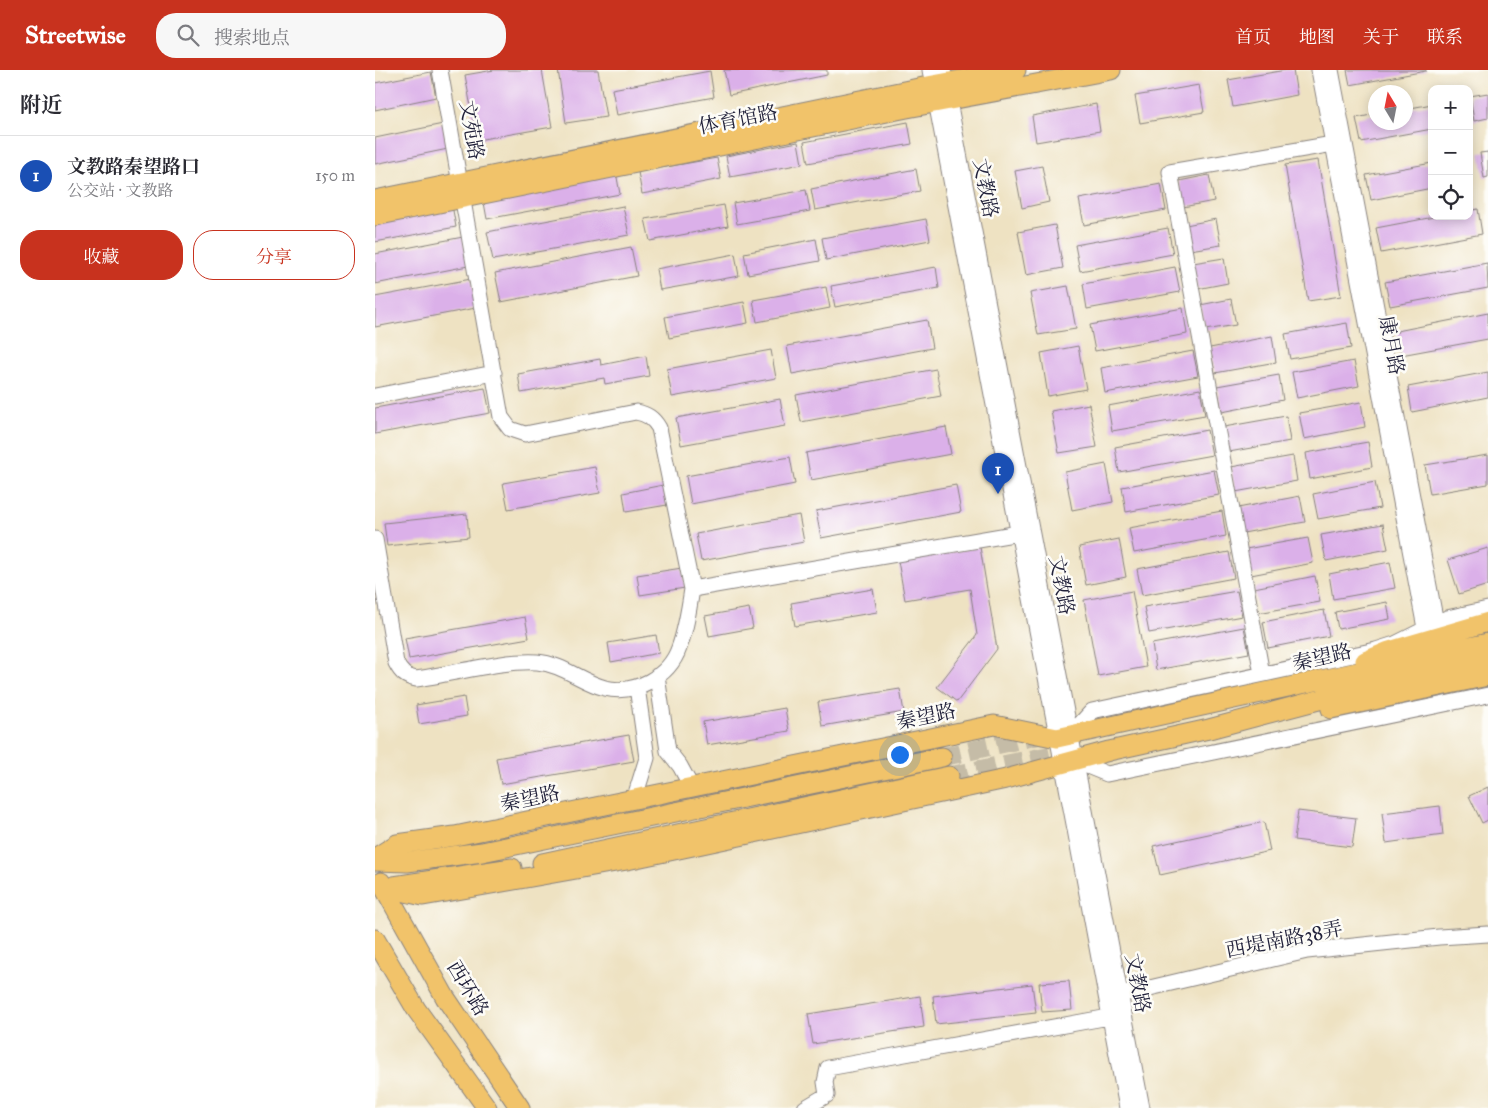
<!DOCTYPE html>
<html lang="zh">
<meta charset="utf-8">
<style>
:root{--surface:#fff;--page:#f7f7f7;--text:#2b2b33;--muted:#7c7c81;--line:#e1e1e2;--accent:#c8321e}
body{margin:0;font-family:"IM FELL Great Primer","Noto Serif SC",serif;background:var(--page);color:var(--text)}
.controls{position:absolute;right:15px;top:15px;display:grid;overflow:hidden;border-radius:10px;box-shadow:0 2px 12px #0003}
.controls button{width:45px;height:45px;display:grid;place-items:center;padding:0;border:0;border-bottom:1px solid var(--line);background:var(--surface);color:var(--text);font:25px sans-serif}
.compass{position:absolute;left:993px;top:15px;width:45px;height:45px;border-radius:50%;background:var(--surface);box-shadow:0 2px 12px #0003;rotate:350deg}
.you{position:absolute;left:524px;top:684px;width:18px;height:18px;margin:-12px;border:4px solid #fff;border-radius:50%;background:#1a73e8;box-shadow:0 0 0 8px #1a73e833}
.badge{display:grid;place-items:center;width:32px;height:32px;border-radius:50%;background:var(--accent);color:#fff;font-size:16px;font-weight:700}
.pin{position:absolute;translate:-50% -41px;filter:drop-shadow(0 1px 2px #0008)}
.pin::after{content:'';position:absolute;top:26px;width:18px;height:15px;background:inherit;clip-path:polygon(0 0,100% 0,50% 100%)}
.list{margin:0;padding:0;list-style:none}
h2{display:flex;justify-content:space-between;align-items:center;height:65px;margin:0;padding:0 20px;font-size:21px}
h2 small{font-size:16px;font-weight:400;color:var(--muted)}
.list li{display:grid;grid-template-columns:32px 1fr auto;gap:15px;align-items:center;box-sizing:border-box;height:80px;padding:0 20px;border-top:1px solid var(--line)}
.list b{display:block;font-size:19px;white-space:nowrap}
.list p{margin:0;font-size:16px;white-space:nowrap;color:var(--muted)}
.list em{font-size:16px;font-style:normal;color:var(--muted)}
.actions{display:flex;gap:10px;padding:15px 20px}
.actions a{flex:1;padding:11px 0;border:1px solid var(--accent);border-radius:20px;text-align:center;font-size:18px;color:var(--accent)}
.actions .main{background:var(--accent);color:#fff}
.icon{flex:none;width:28px;height:28px;fill:none;stroke:currentColor;stroke-width:2;stroke-linecap:round;stroke-linejoin:round}
.map{position:relative;flex:none;width:1113px;height:1038px;overflow:hidden}
header{display:flex;align-items:center;gap:30px;box-sizing:border-box;height:70px;padding:0 25px;background:var(--accent);color:#fff}
header strong{font-size:24px}
nav{display:flex;gap:28px;margin-inline-start:auto;font-size:18px}
.search{width:350px;height:45px;background:var(--page);display:flex;align-items:center;gap:12px;box-sizing:border-box;padding:0 18px;border-radius:20px;color:var(--muted);font-size:19px}
main{display:flex}
aside{flex:1;background:var(--surface)}
.map>svg:first-child{display:block}
.building{fill:#dbb0e9}
.lines{fill:none;stroke-linecap:round;stroke-linejoin:round}
.major-tunnel{stroke:#c5bca7;stroke-width:19;stroke-dasharray:19 9;stroke-linecap:butt}
.minor-casing{stroke:#88827e;stroke-width:17}
.major-casing{stroke:#88827e;stroke-width:21}
.minor{stroke:#fff;stroke-width:15}
.major{stroke:#f1c36a;stroke-width:19}
.labels{text-anchor:middle;dominant-baseline:central;stroke-width:5;stroke-linejoin:round;paint-order:stroke}
.street-label{font-size:20px;fill:#22223b;stroke:#fdfcf7}
</style>
<header>
<strong>Streetwise</strong>
<div class="search"><svg class="icon" aria-label="search" viewBox="0 0 24 24"><circle cx="10" cy="10" r="6"/><path d="M15 15l6 6"/></svg>搜索地点</div>
<nav><a>首页</a><a>地图</a><a>关于</a><a>联系</a></nav>
</header>
<main>
<aside>
<h2>附近<small></small></h2>
<ul class="list">
<li><span class="badge" style="background:#1a4fb4">1</span><div><b>文教路秦望路口</b><p>公交站 · 文教路</p></div><em>150 m</em></li>
</ul>
<div class="actions"><a class="main">收藏</a><a>分享</a></div>
</aside>
<div class="map">
<svg width="1113" height="1038" viewBox="0 0 1113 1038">
<rect width="100%" height="100%" fill="#fdfcf7"/>
<filter id="ink" filterUnits="userSpaceOnUse"><feTurbulence type="fractalNoise" baseFrequency=".02" numOctaves="2"/><feDisplacementMap in="SourceGraphic" scale="10" xChannelSelector="R" yChannelSelector="G"/><feConvolveMatrix kernelMatrix="1 2 1 2 8 2 1 2 1" color-interpolation-filters="sRGB"/></filter>
<filter id="wash" filterUnits="userSpaceOnUse"><feTurbulence type="fractalNoise" baseFrequency=".0096" numOctaves="4" result="noise"/><feDisplacementMap in="SourceGraphic" scale="20" xChannelSelector="R" yChannelSelector="G"/><feGaussianBlur stdDeviation="1.12" result="paint"/><feColorMatrix in="noise" values="0 0 0 0 0 0 0 0 0 0 0 0 0 0 0 0 0 1.4 0 .05"/><feComposite in="paint" operator="in"/></filter>
<g filter="url(#wash)">
<rect width="100%" height="100%" fill="#eee2c2"/>
<g id="blocks">
<path class="building" d="M119,0h48l10,57 -75,13 -12,-65z
M183,0h40l8,47 -40,6z
M349,0h103v5l-98,20z
M911,0h7l4,25 -64,12 -5,-27z
M972,0h79v1l-76,14z
M335,1l4,26 -97,18 -5,-26z
M56,2l5,25 -61,13v-27z
M824,15l5,27 -64,11 -5,-27z
M1113,23v25l-14,3 -4,-25z
M721,34l4,27 -64,11 -4,-26z
M1057,34v25l-71,13 -5,-24 20,-4v8h29v-13z
M533,52l4,22 -104,19 -4,-21z
M68,54l5,25 -73,15v-26z
M423,72l4,22 -72,13 -4,-21z
M1113,82v25l-4,1 -4,-25z
M342,88l4,21 -79,15 -4,-22z
M943,90l23,136 -33,5 -23,-136z
M1057,93v25l-61,12 -5,-25z
M667,96l7,36 -27,6 -7,-37z
M541,99l4,22 -105,19 -4,-21z
M1094,99l3,12h-3z
M241,102l4,22 -133,25 -4,-22z
M834,105l5,26 -31,6 -4,-26z
M786,114l5,26 -82,15 -5,-26z
M431,120l4,21 -73,13 -4,-21z
M77,135l4,22 -81,15v-22z
M349,135l4,21 -78,15 -5,-22z
M248,136l6,29 -136,25 -6,-28z
M1103,139l4,25 -101,19 -5,-25 63,-12h30v-5z
M551,149l4,21 -104,20 -4,-22z
M841,149l5,26 -31,5 -4,-25z
M680,155l8,43 -37,7 -8,-43z
M793,158l5,26 -93,17 -5,-26z
M88,167l5,29 -93,18v-30z
M441,169l4,22 -72,13 -4,-21z
M256,177l6,29 -136,26 -6,-29z
M360,184l4,22 -79,14 -4,-21z
M849,188l4,25 -31,6 -4,-26z
M1112,193l1,25 -98,18 -5,-24z
M561,197l3,21 -104,19 -4,-21z
M800,197l5,25 -93,17 -4,-25z
M96,209l5,29 -101,19v-30z
M693,216l8,43 -38,6 -8,-42z
M451,217l4,21 -73,14 -4,-22z
M856,229l5,26 -31,5 -5,-25z
M369,232l4,21 -79,15 -4,-21z
M808,238l4,26 -92,17 -5,-26z
M1113,243v26l-87,16 -4,-24z
M552,250l5,28 -140,26 -5,-28z
M972,253l4,25 -61,11 -5,-25z
M897,266l4,26 -61,11 -5,-25z
M703,276l8,43 -38,7 -7,-43z
M396,280l5,28 -104,19 -5,-28z
M818,281l5,25 -93,17 -4,-25z
M271,286l3,20 -44,8 -1,-6 -83,15 -3,-19 82,-15 1,6z
M979,291l5,25 -62,12 -5,-26z
M561,299l5,27 -140,26 -5,-27z
M1113,302v25l-76,15 -4,-25z
M904,305l4,25 -61,12 -5,-26z
M110,318l5,25 -115,21v-26z
M825,319l5,26 -93,16 -4,-25z
M405,329l5,27 -104,19 -5,-27z
M986,332l4,25 -61,12 -5,-26z
M714,334l8,43 -38,6 -8,-42z
M911,346l4,25 -61,11 -5,-25z
M571,357l5,27 -140,26 -5,-27z
M832,360l5,25 -93,17 -4,-25z
M993,372l4,25 -62,12 -4,-26z
M1113,385v29l-58,10 -5,-29z
M918,386l4,25 -62,11 -4,-25z
M415,387l5,27 -104,20 -5,-28z
M731,394l7,38 -41,8 -7,-38z
M220,397l5,26 -92,16 -5,-26z
M839,400l5,25 -93,17 -4,-25z
M1000,412l5,26 -62,11 -5,-25z
M288,415l4,20 -41,7 -3,-19z
M581,415l5,27 -140,26 -5,-27z
M925,426l5,26 -62,11 -5,-25z
M847,441l4,25 -92,17 -5,-25z
M92,444l2,23 -82,9 -3,-23z
M424,445l5,27 -103,19 -5,-27z
M1008,454l5,25 -62,12 -5,-26z
M933,468l5,25 -62,12 -5,-26z
M744,469l7,38 -40,8 -7,-38z
M605,477l17,102 -40,53 -20,-15 40,-52 -7,-46 -65,11 -7,-39z
M1113,478v37l-29,9 -11,-34z
M854,482l5,26 -92,17 -5,-26z
M1015,492l5,26 -62,11 -4,-25z
M307,498l3,20 -45,7 -3,-20z
M940,506l5,26 -62,11 -4,-25z
M498,519l4,23 -82,14 -4,-23z
M757,521l14,76 -48,9 -14,-76z
M862,521l5,25 -93,17 -5,-26z
M1012,532l3,17 -52,10 -3,-17z
M374,538l4,20 -44,8 -4,-20z
M949,540l5,26 -61,12 -5,-26z
M150,547l4,21 -120,21 -4,-21z
M869,557l5,26 -93,17 -4,-26z
M281,565l3,18 -48,9 -3,-19z
M525,619l4,23 -82,14 -4,-24z
M89,627l3,19 -48,8 -3,-19z
M410,638l4,23 -82,14 -4,-23z
M254,665l5,26 -133,23 -5,-26z
M1113,717v33l-6,3 -13,-27z
M1065,736l3,29 -57,8 -4,-30z
M923,741l58,7 -4,29 -58,-7z
M889,752l6,29 -110,24 -7,-29z
M694,911l3,29 -30,2 -3,-29z
M657,914l4,29 -100,11 -3,-28z
M545,926l4,31 -111,17 -5,-30z"/>
</g>
</g>
<g filter="url(#ink)">
<use href="#blocks" fill-opacity="0" stroke="#88827e" stroke-width="1"/>
<g class="lines">
<path class="major-tunnel" d="M567,687l103,-23
M574,706l128,-26"/>
<g class="minor-casing">
<path id="minor" d="M555,0l144,754 53,284
M568,0l199,1038
M944,0l106,558
M956,0l105,553
M0,326l119,-23
M0,469l21,124c5,10 10,14 20,16 38,-5 85,-19 121,-17 26,2 44,20 68,26 29,7 64,-11 74,-40 7,-19 10,-39 13,-59l-33,-161c-6,-10 -12,-14 -23,-16l-111,22 -15,-5 -9,-12 -61,-347
M317,519l327,-56
M887,604l-92,-502 163,-28
M282,606l11,75 12,15 12,22
M695,665l22,-24 284,-61 19,-6 52,-26 41,-9
M700,691l32,13 381,-79
M259,730l13,-42 -10,-71
M745,925l187,-44 132,-14 49,-3
M430,1038l22,-13 -2,-13 3,-14 281,-51"/>
</g>
<g class="major-casing">
<path id="major" d="M0,130l558,-115 83,-15
M0,146l532,-108 204,-38
M990,591l24,-10 99,-29
M956,639l157,-33
M0,788l22,-14 58,-8 539,-111 63,13 431,-95
M0,791l32,1 75,-10 460,-95
M167,793l407,-87
M6,812l64,115 75,111
M19,816l118,-18
M8,817l40,9 204,-36 379,-81 103,-28 100,-22 155,-41 124,-28
M0,869l41,70 71,99"/>
</g>
<use href="#minor" class="minor"/>
<use href="#major" class="major"/>
</g>
</g>
<g class="labels">
<g class="street-label">
<text transform="translate(363 49) rotate(-11)">体育馆路</text>
<text transform="translate(97 60) rotate(80)">文苑路</text>
<text transform="translate(611 118) rotate(79)">文教路</text>
<text transform="translate(1017 275) rotate(79)">康月路</text>
<text transform="translate(687 515) rotate(79)">文教路</text>
<text transform="translate(947 587) rotate(-13)">秦望路</text>
<text transform="translate(551 646) rotate(-12)">秦望路</text>
<text transform="translate(155 728) rotate(-12)">秦望路</text>
<text transform="translate(909 869) rotate(-11)">西堤南路38弄</text>
<text transform="translate(763 913) rotate(79)">文教路</text>
<text transform="translate(93 918) rotate(59)">西环路</text>
</g>
</g>
</svg>
<div class="controls">
<button>+</button>
<button>−</button>
<button><svg class="icon" aria-label="locate" viewBox="0 0 24 24"><circle cx="12" cy="12" r="6"/><path d="M12 2v4M12 18v4M2 12h4M18 12h4"/></svg></button>
</div>
<svg class="compass" viewBox="-18 -18 36 36"><path d="M0-13l5 13h-10z" fill="#e53935"/><path d="M0 13l5-13h-10z" fill="#7c7c81"/></svg>
<div class="you"></div>
<div class="pin badge" style="left:623px;top:424px;background:#1a4fb4">1</div>
</div>
</main>
